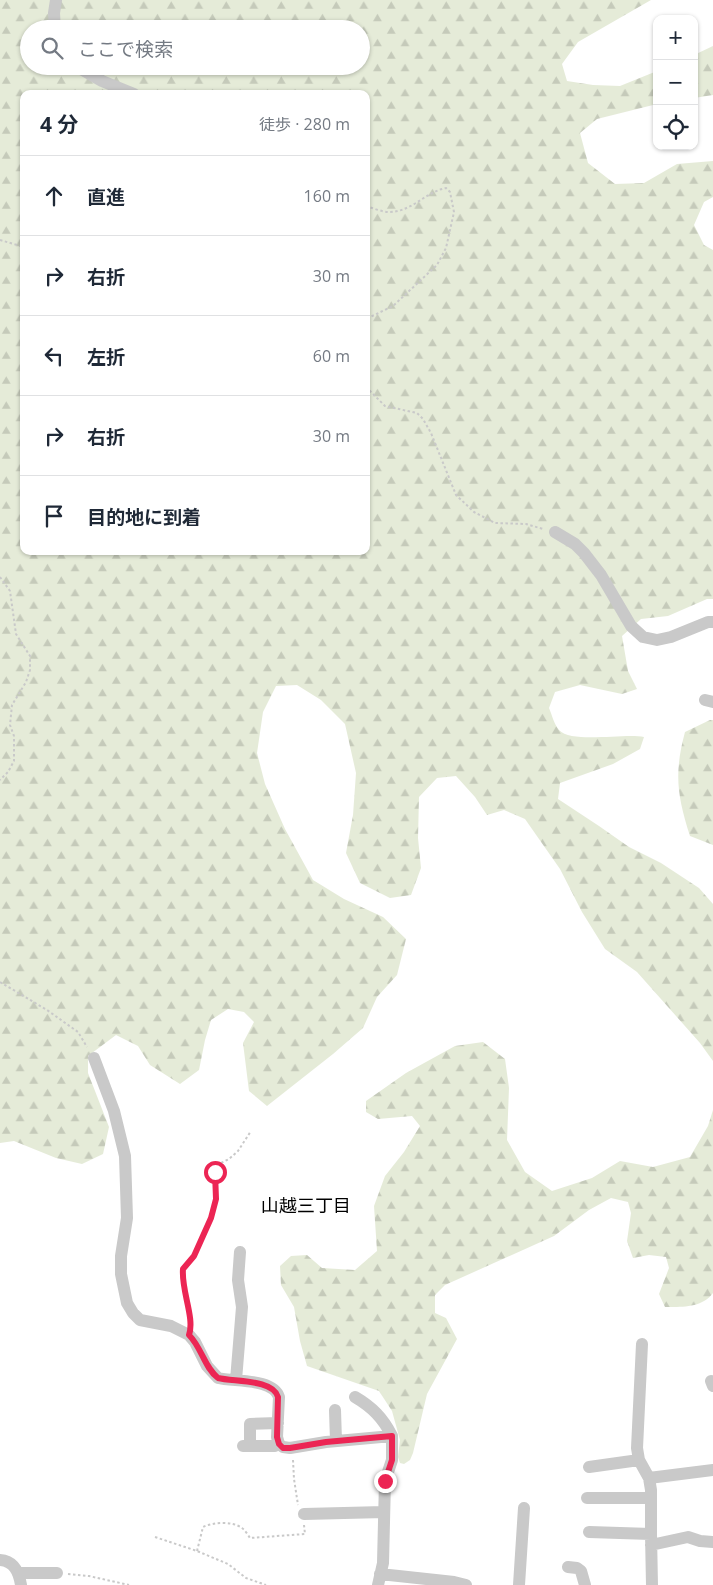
<!DOCTYPE html>
<html lang="ja">
<meta charset="utf-8">
<style>
:root{--surface:#fff;--page:#f2f2f3;--text:#1f2937;--muted:#747a83;--line:#e0e1e3}
body{margin:0;font-family:"Open Sans","Noto Sans JP",sans-serif;background:var(--page);color:var(--text)}
.controls{position:absolute;right:15px;top:15px;display:grid;overflow:hidden;border-radius:10px;box-shadow:0 1px 4px #0004}
.controls button{width:45px;height:45px;display:grid;place-items:center;padding:0;border:0;border-bottom:1px solid var(--line);background:var(--surface);color:var(--text);font:25px sans-serif}
.stop{position:absolute;width:15px;height:15px;margin:-11px;border:4px solid #ec2554;border-radius:50%;background:#fff}
.stop.end{background:#ec2554;border-color:#fff;box-shadow:0 1px 5px #0008}
.list{margin:0;padding:0;list-style:none}
h2{display:flex;justify-content:space-between;align-items:center;height:65px;margin:0;padding:0 20px;font-size:21px}
h2 small{font-size:16px;font-weight:400;color:var(--muted)}
.list li{display:grid;grid-template-columns:32px 1fr auto;gap:15px;align-items:center;box-sizing:border-box;height:80px;padding:0 20px;border-top:1px solid var(--line)}
.list b{display:block;font-size:19px;white-space:nowrap}
.list em{font-size:16px;font-style:normal;color:var(--muted)}
.icon{flex:none;width:28px;height:28px;fill:none;stroke:currentColor;stroke-width:2;stroke-linecap:round;stroke-linejoin:round}
.map{position:relative;flex:none;width:713px;height:1585px;overflow:hidden}
.search{position:absolute;background:var(--surface);box-shadow:0 1px 4px #0004;left:20px;top:20px;width:350px;height:55px;display:flex;align-items:center;gap:12px;box-sizing:border-box;padding:0 18px;border-radius:28px;color:var(--muted);font-size:19px}
.panel{position:absolute;background:var(--surface);box-shadow:0 1px 4px #0004;left:20px;top:90px;width:350px;height:465px;border-radius:10px}
.map>svg:first-child{display:block}
.forest{fill:url(#forest-firs);fill-rule:evenodd}
.lines{fill:none;stroke-linecap:round;stroke-linejoin:round}
.path{stroke:#c9c9c9;stroke-width:2;stroke-dasharray:2.5 2.5;stroke-linecap:butt}
.minor{stroke:#c9c9c9;stroke-width:12}
.route{stroke:#ec2554;stroke-width:6}
.labels{text-anchor:middle;dominant-baseline:central;stroke-width:5;stroke-linejoin:round;paint-order:stroke}
.neighbourhood-label{font-size:18px;fill:#000;stroke:#fff}
</style>
<div class="map">
<svg width="713" height="1585" viewBox="0 0 713 1585">
<defs>
<pattern id="forest-firs" width="22" height="20" patternUnits="userSpaceOnUse" patternTransform="scale(1.25)"><rect width="22" height="20" fill="#e5ebd8"/><path d="M5 1l3.5 6h-7zM16 11l3.5 6h-7z" fill="#c5caba"/></pattern>
</defs>
<rect width="100%" height="100%" fill="#fff"/>
<path class="forest" d="M0,0h651l-73,42 -16,22 5,17 26,4 27,1 37,-15v33l-60,15 -17,14 8,30 27,21 29,-1 33,-19 36,-3v36l-9,5 -10,23 10,20 9,5v349h-6l-39,17 -27,3 -19,17 6,35 9,18 -15,5 -42,-9 -25,7 -6,16c3,7 5,16 10,22 13,14 65,3 85,7l-4,12 -27,15 -53,19 -2,16 41,27 30,21 32,16 38,25 14,16v157l-13,-18 -63,-71 -32,-23 -23,-37 -22,-43 -35,-50 -21,-9 -17,5 -12,-18 -19,-21 -19,2 -18,19 -1,41 3,30 -10,27 -21,3 -30,-15 -14,-30 7,-38 3,-42 -11,-49 -24,-24 -24,-15 -21,1 -13,26 -6,41 8,31 20,45 28,51 31,19 39,18 23,22 -9,36 -20,22 -14,31 -30,26 -66,52 -18,-15 -6,-48 11,-21 -10,-10 -16,-3 -17,11 -6,20 -6,30 -19,14 -30,-19 -12,-19 -22,-11 -28,21v17l21,54 -6,27 -21,10 -26,-6 -42,-17 -14,2zM29,29h332v37h-332zM24,94h342v457h-342z
M713,46v49l-19,3v-43z
M710,720h3v125l-23,-9c-13,-41 -16,-63 -5,-104z
M483,1042l22,17 4,29 -2,52 18,32 27,19 40,-13 28,-17 33,6 37,-10 18,-31 5,-16v183c-11,15 -31,14 -48,14l-6,-13 10,-26 -3,-11 -17,-2 -16,3 -6,-17 4,-28 -3,-11 -17,-4 -22,12 -35,26 -109,49 -10,10v18l11,5 11,21 -30,55 -14,59 -3,7 -6,4 -4,-1 -2,-6 2,-17 -8,-29 -13,-20 -72,-25 -7,-25 -6,-34 -13,-22 -1,-19 11,-10 16,-1 15,13 33,2 22,-19 -3,-45 11,-30 19,-24 16,-26 -8,-10 -34,3 -12,-7v-11l40,-28 49,-27z"/>
<g class="lines">
<path class="path" d="M366,206c7,2 16,6 23,6 23,0 36,-20 57,-24l4,4 4,20 -8,36 -9,17 -44,41 -27,13
M0,240l24,7
M366,387l19,19 32,7 6,6 8,14 25,62 18,17 21,11 31,1 17,5
M0,577l10,14 6,43 14,22v14l-4,12 -14,23 -2,20 4,11v25l-6,11 -8,8
M0,982l47,28 31,22 9,15
M190,1321l-8,-44 1,-8 11,-13 17,-38 5,-19 -1,-27 2,-7 12,-6 9,-8 13,-20
M293,1460l1,19 4,26
M155,1537l42,14 31,13 18,14 20,7
M197,1551l6,-24c10,-5 30,-6 39,1 3,2 6,7 8,10l55,-4 -1,-9
M68,1574l21,2 40,9"/>
<path class="minor" d="M55,29l-1,-16 2,-13
M76,66l26,15 32,13
M555,532l20,12 9,9 17,22 30,51 12,11 14,3 14,-3 37,-15h5
M705,700l8,2
M94,1058l20,53 11,45 2,62 -6,38v18l6,29 6,10 7,7 31,6 18,9 6,7 12,24 11,12c16,4 55,0 61,19l-2,40 2,7 4,3 7,1 36,-6 66,-6v24l-7,21 -2,82 -5,22
M642,1344l-5,104 2,12 10,18 2,12v44l1,51
M236,1380l6,-73 -4,-27 2,-28
M711,1381l2,5
M355,1397c17,10 28,21 37,39
M335,1410l1,31
M243,1446h32l4,-2
M250,1446v-22l28,-1
M589,1467l50,-7
M649,1478l64,-8
M587,1498h64
M304,1514l80,-2
M589,1532l62,2
M651,1545l37,-8 12,4 13,1
M0,1560c14,1 19,12 21,25
M568,1567l9,1 4,3 4,14
M18,1573h39
M380,1574l74,8 12,3
M519,1585l5,-77"/>
</g>
<g class="lines">
<path class="route" d="M215,1172l1,27 -5,19 -17,38 -11,13c-2,21 12,49 6,66 13,13 15,32 29,43 16,4 55,1 60,19l-1,40 2,7 4,4h7l36,-6 66,-6v24l-7,21"/>
</g>
<g class="labels">
<g class="neighbourhood-label">
<text x="306" y="1205">山越三丁目</text>
</g>
</g>
</svg>
<div class="controls">
<button>+</button>
<button>−</button>
<button><svg class="icon" aria-label="locate" viewBox="0 0 24 24"><circle cx="12" cy="12" r="6"/><path d="M12 2v4M12 18v4M2 12h4M18 12h4"/></svg></button>
</div>
<div class="stop" style="left:215px;top:1172px"></div>
<div class="stop end" style="left:385px;top:1481px"></div>
<div class="search"><svg class="icon" aria-label="search" viewBox="0 0 24 24"><circle cx="10" cy="10" r="6"/><path d="M15 15l6 6"/></svg>ここで検索</div>
<section class="panel">
<h2>4 分<small>徒歩 · 280 m</small></h2>
<ul class="list">
<li><svg class="icon" aria-label="ahead" viewBox="0 0 24 24"><path d="M12 20V5M6 11l6-6 6 6"/></svg><div><b>直進</b></div><em>160 m</em></li>
<li><svg class="icon" aria-label="right" viewBox="0 0 24 24"><path d="M7 20v-9h11M14 6l5 5-5 5"/></svg><div><b>右折</b></div><em>30 m</em></li>
<li><svg class="icon" aria-label="left" viewBox="0 0 24 24"><path d="M17 20v-9H6M10 6l-5 5 5 5"/></svg><div><b>左折</b></div><em>60 m</em></li>
<li><svg class="icon" aria-label="right" viewBox="0 0 24 24"><path d="M7 20v-9h11M14 6l5 5-5 5"/></svg><div><b>右折</b></div><em>30 m</em></li>
<li><svg class="icon" aria-label="arrive" viewBox="0 0 24 24"><path d="M6 21V4h12l-3 4 3 4H6"/></svg><div><b>目的地に到着</b></div></li>
</ul>
</section>
</div>
